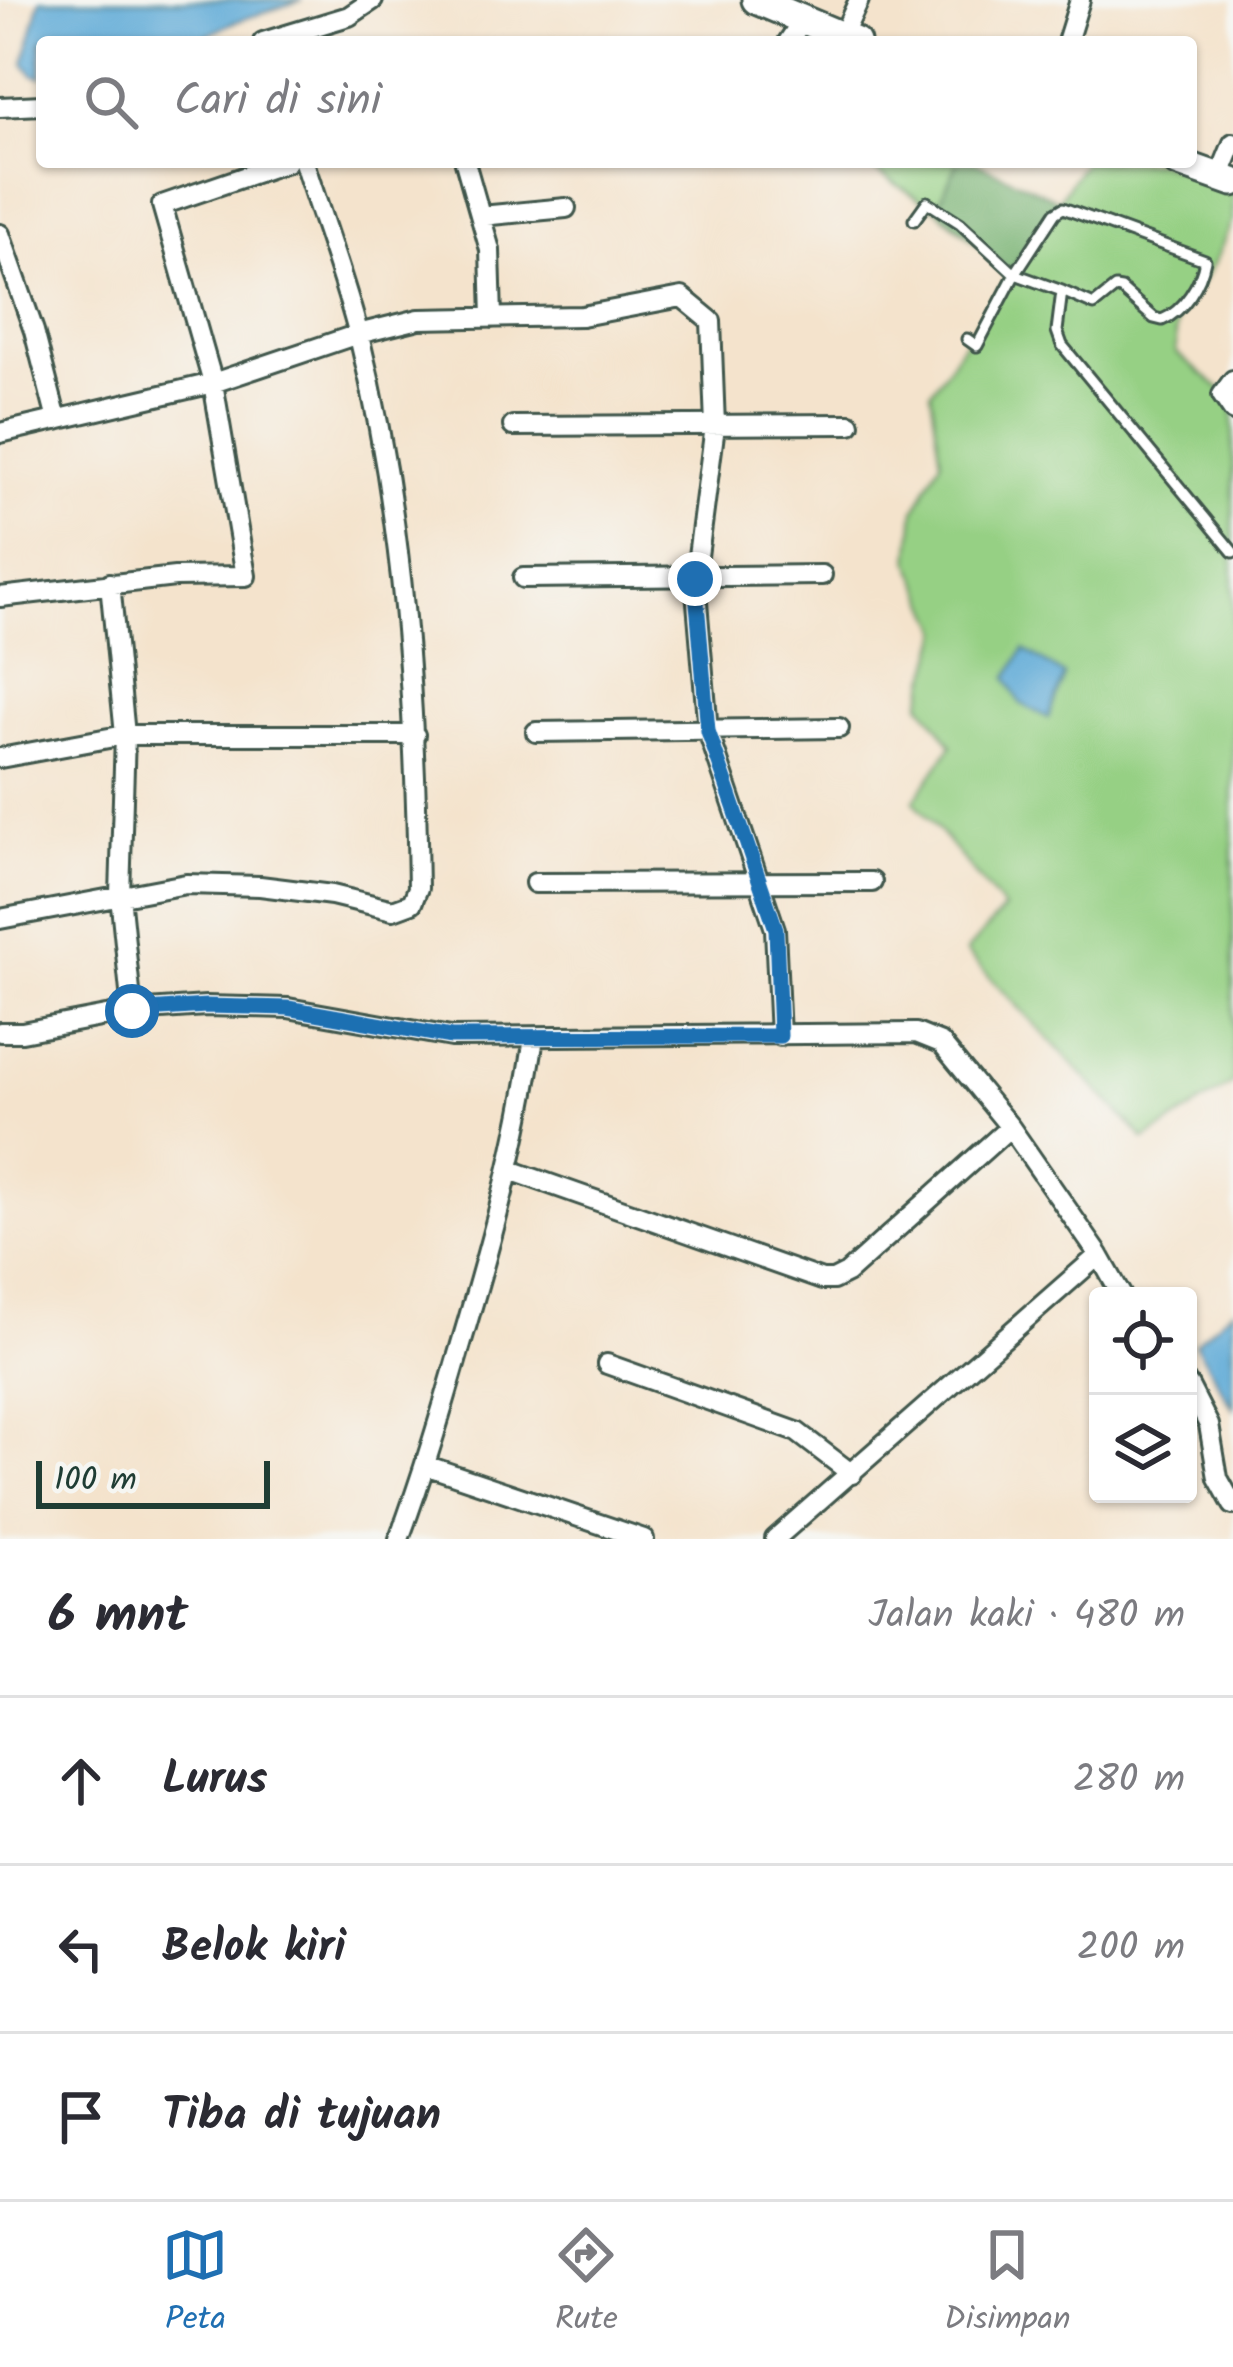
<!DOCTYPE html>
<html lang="id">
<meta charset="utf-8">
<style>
:root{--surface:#fff;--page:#f7f7f7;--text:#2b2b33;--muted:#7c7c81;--line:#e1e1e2;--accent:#1f6fb2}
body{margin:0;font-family:Kalam,sans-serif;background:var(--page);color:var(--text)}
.controls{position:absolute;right:36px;bottom:36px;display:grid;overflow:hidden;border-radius:12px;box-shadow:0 3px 9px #0004}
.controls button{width:108px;height:108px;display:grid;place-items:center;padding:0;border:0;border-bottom:3px solid var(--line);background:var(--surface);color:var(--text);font:60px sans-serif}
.scale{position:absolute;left:36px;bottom:30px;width:234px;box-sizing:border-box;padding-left:12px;border:6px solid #1f3d34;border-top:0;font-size:33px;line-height:42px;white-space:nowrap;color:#1f3d34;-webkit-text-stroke:9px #f6f6f2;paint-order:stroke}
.stop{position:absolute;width:36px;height:36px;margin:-27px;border:9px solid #1f6fb2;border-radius:50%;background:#fff}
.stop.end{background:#1f6fb2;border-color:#fff;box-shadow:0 3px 12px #0008}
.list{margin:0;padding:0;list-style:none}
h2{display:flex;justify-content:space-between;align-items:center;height:156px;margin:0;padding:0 48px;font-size:51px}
h2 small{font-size:39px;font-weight:400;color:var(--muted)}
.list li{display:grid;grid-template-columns:78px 1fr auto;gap:36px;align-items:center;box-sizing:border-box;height:168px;padding:0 48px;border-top:3px solid var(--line)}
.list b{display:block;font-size:45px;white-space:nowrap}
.list em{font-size:39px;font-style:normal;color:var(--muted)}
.icon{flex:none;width:66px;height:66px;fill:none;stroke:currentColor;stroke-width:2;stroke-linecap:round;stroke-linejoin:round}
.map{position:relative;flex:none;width:1233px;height:1539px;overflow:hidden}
.search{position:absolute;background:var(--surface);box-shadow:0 3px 9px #0004;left:36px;right:36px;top:36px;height:132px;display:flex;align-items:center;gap:30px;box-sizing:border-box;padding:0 42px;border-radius:12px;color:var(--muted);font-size:45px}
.sheet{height:660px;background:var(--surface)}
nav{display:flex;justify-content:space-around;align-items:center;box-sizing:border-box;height:168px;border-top:3px solid var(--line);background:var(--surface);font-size:33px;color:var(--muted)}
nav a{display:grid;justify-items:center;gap:6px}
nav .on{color:var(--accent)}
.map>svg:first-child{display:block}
.green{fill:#96d084;stroke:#5a865c;stroke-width:3}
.forest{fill:#78b272;stroke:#4c7853;stroke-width:3}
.water{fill:#5eaad7;stroke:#3e7486;stroke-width:3}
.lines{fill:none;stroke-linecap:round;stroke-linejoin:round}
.service-casing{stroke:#3f564b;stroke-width:15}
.minor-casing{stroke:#3f564b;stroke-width:24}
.secondary-casing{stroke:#3f564b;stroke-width:33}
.service{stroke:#fff;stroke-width:9}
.minor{stroke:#fff;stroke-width:18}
.secondary{stroke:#fff;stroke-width:27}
.route{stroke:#1f6fb2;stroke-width:15}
</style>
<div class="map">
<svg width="1233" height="1539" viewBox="0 0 1233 1539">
<rect width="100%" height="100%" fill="#f6f6f2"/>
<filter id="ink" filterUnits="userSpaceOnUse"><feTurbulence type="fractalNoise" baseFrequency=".00833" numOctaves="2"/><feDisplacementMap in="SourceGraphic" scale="24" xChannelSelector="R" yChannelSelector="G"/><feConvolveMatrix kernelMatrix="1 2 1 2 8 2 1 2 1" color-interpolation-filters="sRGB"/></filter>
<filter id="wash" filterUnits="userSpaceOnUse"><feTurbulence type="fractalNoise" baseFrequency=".004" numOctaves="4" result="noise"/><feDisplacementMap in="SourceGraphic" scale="48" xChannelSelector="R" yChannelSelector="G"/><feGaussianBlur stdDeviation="2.7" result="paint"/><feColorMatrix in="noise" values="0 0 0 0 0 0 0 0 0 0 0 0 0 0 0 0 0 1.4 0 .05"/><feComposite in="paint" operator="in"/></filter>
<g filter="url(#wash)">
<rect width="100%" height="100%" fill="#f4e3cc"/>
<path class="green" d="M868,162h90l-22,47 -70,-44z
M1084,162h74l75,27v30l-18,42 -39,61v31l57,46v684l-88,57 -179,-188 38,-43 -90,-108 38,-56 -31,-42 20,-72 -31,-70 5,-51 26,-50 -10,-68z"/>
<path class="forest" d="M958,162h17l83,38 -48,72 -74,-63z"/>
<path class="water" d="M40,0h262l-70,23 -37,19h-153v35l-9,-2 -9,-12z
M1024,649l40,26 -16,43 -28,-15 -13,-25z
M1233,1309v99l-38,-65z"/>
</g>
<g filter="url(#ink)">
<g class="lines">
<g class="service-casing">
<path id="service" d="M914,220l13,-18 33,21 55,51 -38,72 -10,-7
M1062,291l32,14 21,-17 6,1 33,29 8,2c22,-9 39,-37 43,-60l-142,-52 -8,5 -40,61 47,17 -5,40 5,14 171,207"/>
</g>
<g class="minor-casing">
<path id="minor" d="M842,37l17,-37
M263,42l86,-26 24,-16
M788,42l14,-21
M1067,42l13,-42
M0,107l42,-2
M465,162l25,88 2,68
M1219,177l14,-34
M481,216l85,-8
M0,234l34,97 23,89
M1233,380l-11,15 11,16
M513,426l337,-2
M0,433l213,-50 145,-49 61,-15 163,-3 100,-19 29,24 4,105 -20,153 13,152 67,198 5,107
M523,578l299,-3
M110,583l15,152 -5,160 12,116
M0,597l175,-20 71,-1 -33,-193 -51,-178 125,-43
M536,732l303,-4
M0,758l125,-23h290
M535,883l337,-1
M0,919l186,-35 74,2 72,9 61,15 19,-7 6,-15c-3,-187 -14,-370 -59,-552 -15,-59 -37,-116 -55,-174
M0,1032h22l110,-21 74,-5 82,2 163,29 465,-4 25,10 69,84 89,128 23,41
M510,1170l312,110h11l14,-7 163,-146
M607,1364l190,68 55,42
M1188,1384l21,41 9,53 15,27
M425,1465l219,74
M399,1539c24,-64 43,-129 62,-195 30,-101 58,-202 73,-307
M775,1539l324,-284"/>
</g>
<g class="secondary-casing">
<path id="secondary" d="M756,0l100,42
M1177,162l56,20"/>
</g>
<use href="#service" class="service"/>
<use href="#minor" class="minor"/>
<use href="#secondary" class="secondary"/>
</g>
</g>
<g class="lines" filter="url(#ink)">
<path class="route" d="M132,1011l74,-5 82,2 163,29 329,-1 -4,-107 -68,-198 -13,-152"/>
</g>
</svg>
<div class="controls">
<button><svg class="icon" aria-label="locate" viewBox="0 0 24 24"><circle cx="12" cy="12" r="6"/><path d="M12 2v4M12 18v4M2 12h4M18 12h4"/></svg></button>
<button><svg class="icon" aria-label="layers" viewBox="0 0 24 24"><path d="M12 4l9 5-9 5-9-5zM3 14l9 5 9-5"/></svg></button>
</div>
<div class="scale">100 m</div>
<div class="stop" style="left:132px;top:1011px"></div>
<div class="stop end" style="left:695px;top:579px"></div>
<div class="search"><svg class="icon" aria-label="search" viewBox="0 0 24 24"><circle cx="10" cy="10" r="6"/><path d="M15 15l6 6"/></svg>Cari di sini</div>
</div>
<section class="sheet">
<h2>6 mnt<small>Jalan kaki · 480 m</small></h2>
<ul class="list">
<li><svg class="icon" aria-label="ahead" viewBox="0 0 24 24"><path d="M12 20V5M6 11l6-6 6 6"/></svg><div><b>Lurus</b></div><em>280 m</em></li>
<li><svg class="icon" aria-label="left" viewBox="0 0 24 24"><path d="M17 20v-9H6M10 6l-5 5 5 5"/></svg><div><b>Belok kiri</b></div><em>200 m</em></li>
<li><svg class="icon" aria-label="arrive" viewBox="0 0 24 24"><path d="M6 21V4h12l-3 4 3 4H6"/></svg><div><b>Tiba di tujuan</b></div></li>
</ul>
</section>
<nav>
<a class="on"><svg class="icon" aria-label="map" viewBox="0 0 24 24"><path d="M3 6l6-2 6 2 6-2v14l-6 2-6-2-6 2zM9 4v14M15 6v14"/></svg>Peta</a>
<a><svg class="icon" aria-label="directions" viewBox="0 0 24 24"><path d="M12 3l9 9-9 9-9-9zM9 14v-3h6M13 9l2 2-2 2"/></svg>Rute</a>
<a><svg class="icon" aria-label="saved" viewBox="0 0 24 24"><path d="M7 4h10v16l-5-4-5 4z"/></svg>Disimpan</a>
</nav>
